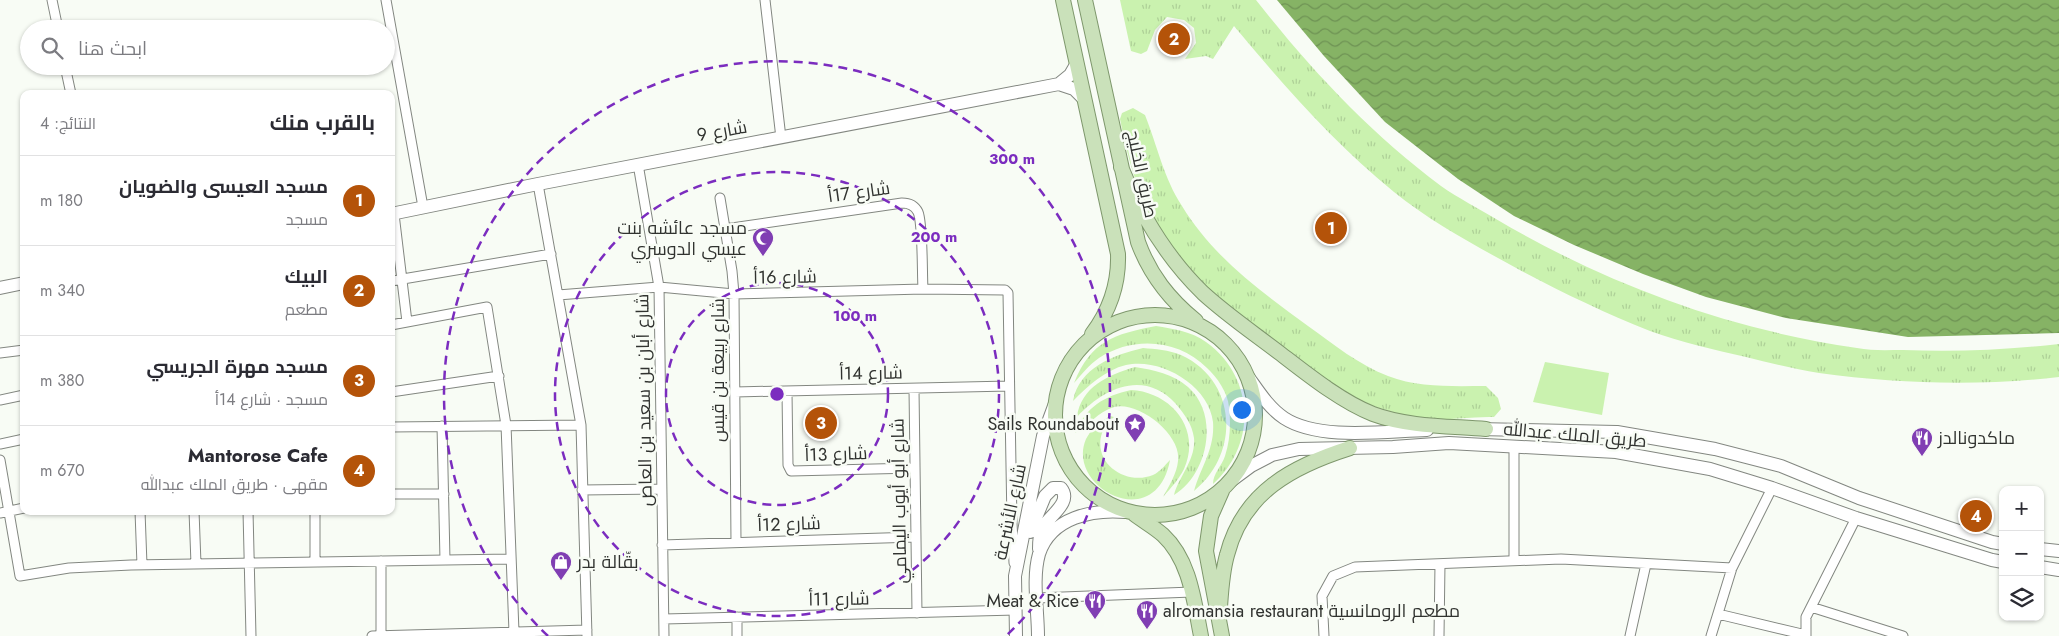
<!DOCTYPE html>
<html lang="ar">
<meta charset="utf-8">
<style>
:root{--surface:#fff;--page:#f7f7f7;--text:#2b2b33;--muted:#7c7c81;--line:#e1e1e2;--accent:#b45309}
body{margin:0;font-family:Jost,Cairo,sans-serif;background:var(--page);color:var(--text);direction:rtl}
.controls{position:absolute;right:15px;bottom:15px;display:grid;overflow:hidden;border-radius:10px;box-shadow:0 1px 4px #0004}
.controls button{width:45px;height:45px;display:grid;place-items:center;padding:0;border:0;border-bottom:1px solid var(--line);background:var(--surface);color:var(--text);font:25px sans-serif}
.you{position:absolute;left:1241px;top:409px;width:18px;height:18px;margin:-12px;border:4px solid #fff;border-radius:50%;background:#1a73e8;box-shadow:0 0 0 8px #1a73e833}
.badge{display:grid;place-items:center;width:32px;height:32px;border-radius:50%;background:var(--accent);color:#fff;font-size:16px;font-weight:700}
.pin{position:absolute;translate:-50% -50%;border:2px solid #fff;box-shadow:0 1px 5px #0006}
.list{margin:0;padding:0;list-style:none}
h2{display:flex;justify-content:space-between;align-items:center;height:65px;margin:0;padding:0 20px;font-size:21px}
h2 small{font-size:16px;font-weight:400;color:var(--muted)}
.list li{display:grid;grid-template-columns:32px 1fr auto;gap:15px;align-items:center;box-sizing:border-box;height:90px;padding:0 20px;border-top:1px solid var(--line)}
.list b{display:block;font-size:19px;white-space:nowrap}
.list p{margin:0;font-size:16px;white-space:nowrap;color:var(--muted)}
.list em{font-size:16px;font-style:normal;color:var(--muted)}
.icon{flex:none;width:28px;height:28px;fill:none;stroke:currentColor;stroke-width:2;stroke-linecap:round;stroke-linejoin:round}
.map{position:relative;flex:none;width:2059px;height:636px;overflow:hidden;direction:ltr}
.search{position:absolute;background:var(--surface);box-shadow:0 1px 4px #0004;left:20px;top:20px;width:375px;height:55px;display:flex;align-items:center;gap:12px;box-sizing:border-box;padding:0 18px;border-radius:28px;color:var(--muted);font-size:19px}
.panel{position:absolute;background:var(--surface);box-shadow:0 1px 4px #0004;left:20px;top:90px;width:375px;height:425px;border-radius:10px;direction:rtl}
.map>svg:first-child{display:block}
.grass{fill:url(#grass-tufts)}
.pitch{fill:#caf2af}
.water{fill:url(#water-waves)}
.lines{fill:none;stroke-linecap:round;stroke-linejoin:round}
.street-casing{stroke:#838781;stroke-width:11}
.secondary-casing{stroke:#838781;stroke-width:14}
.primary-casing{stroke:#7e976c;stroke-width:16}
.street{stroke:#fff;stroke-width:9}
.secondary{stroke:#fff;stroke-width:12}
.primary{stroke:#cae1ba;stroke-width:14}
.ring{fill:none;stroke:#7b2cbf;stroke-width:2.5;stroke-dasharray:9 6}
.labels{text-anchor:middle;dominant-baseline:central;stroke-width:5;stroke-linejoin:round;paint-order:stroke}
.street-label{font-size:18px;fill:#313330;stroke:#f8fcf5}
.poi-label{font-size:18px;fill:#313330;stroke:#f8fcf5;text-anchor:end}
.centre{fill:#7b2cbf;stroke:#f8fcf5;stroke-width:2.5}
.ring-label{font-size:15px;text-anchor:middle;font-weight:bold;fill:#7b2cbf;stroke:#f8fcf5;stroke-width:5;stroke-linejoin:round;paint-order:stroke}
</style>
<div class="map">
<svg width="2059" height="636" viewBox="0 0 2059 636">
<defs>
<pattern id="grass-tufts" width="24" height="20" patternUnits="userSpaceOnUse" patternTransform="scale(1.25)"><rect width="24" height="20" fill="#caf2af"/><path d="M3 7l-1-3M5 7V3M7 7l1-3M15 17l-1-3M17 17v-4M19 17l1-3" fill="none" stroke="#aed097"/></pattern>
<pattern id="water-waves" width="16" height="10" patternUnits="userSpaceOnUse" patternTransform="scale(1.25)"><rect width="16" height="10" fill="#86b365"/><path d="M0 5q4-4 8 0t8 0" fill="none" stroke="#6e9254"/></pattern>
</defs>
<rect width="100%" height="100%" fill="#f8fcf5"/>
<path class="grass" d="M1120,0h136c54,69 114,133 185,186 17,12 37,22 55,33 110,65 234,111 361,129 15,3 31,2 46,2 52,2 104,0 156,-6v33c-79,9 -160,7 -240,-4 -24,-4 -49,-10 -73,-16 -32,-7 -65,-15 -96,-26 -45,-18 -89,-39 -132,-62 -42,-23 -87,-47 -124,-77 -60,-49 -110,-106 -160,-166l-21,33 -7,-3 -21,3 11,-16 -2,-15 -10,-8 -17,-3 -12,13 -8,21 -6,3 -10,-3z
M1133,108l12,7c12,30 19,64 37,91 31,51 78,85 126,120 25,18 51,39 80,50 31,12 66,10 98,10l12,12 3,11 -7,8c-32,-1 -57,7 -90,-2 -20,-5 -39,-11 -57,-21 -24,-13 -46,-31 -68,-47 -45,-35 -95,-70 -123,-121 -19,-34 -29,-70 -36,-107l2,-6z
M1156,326c17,3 35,5 50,16 49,35 51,103 7,142 0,-11 9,-18 12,-28 5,-15 6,-32 4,-49 -1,-14 -12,-30 -22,-39 -29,-29 -74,-32 -108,-10 -10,7 -17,16 -25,25 17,-42 40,-49 82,-57z
M1143,348c12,1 26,2 38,7 57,26 59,99 13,136 7,-25 21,-42 19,-69 -4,-37 -53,-65 -87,-57 -21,5 -38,21 -53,36 6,-33 40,-46 70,-53z
M1135,367c19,3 38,7 53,20 32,28 20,87 -14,108 5,-19 22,-35 20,-57 -2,-14 -9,-23 -18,-34 -32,-35 -72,-16 -99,13 4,-30 31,-42 58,-50z
M1131,390c40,2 71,39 53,79 -5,10 -13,19 -21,28 6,-11 14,-24 15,-36 4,-26 -39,-60 -64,-54 -16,5 -25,18 -39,26 11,-26 29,-37 56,-43z
M1110,416l4,1c-4,5 -10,10 -12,16 -10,30 24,53 51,42 7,-3 12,-10 17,-15 -14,76 -105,27 -84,-21 5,-10 15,-17 24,-23z"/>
<path class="pitch" d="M1545,362l64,11 -7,42 -69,-13z"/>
<path class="water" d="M1277,0h782v333l-151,4 -122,-19 -80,-21 -63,-23 -69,-29 -60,-29 -56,-37 -73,-57 -61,-66z"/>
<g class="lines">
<g class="street-casing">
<path id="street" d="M52,0l6,29
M386,0l37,207
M765,0l16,138
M65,66l6,28
M638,164l21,123 5,349
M538,184l43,241 6,211
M720,198l12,73 2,23 2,248
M394,214l13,108
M725,229l177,-26c7,0 13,3 16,9 5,11 4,62 5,77
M391,281l160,-27
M558,295l101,-8 75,7 189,-5 82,1 3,3 4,230 2,40
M391,325l96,-18 19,118 8,207
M0,353l24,-3
M914,389l3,224
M391,392l108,-16
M735,392l274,-6
M787,392l1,73 3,6 124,-3
M0,400l24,-5
M442,426l3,134
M391,427l190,-2
M0,444l24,-5
M0,460l20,116 49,-8 62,-3 380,-6
M582,490l79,-1
M391,494h53
M140,511l2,54
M194,511l2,53
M248,511l3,125
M0,513l24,-5
M662,545l254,-8
M1514,560v-113
M381,561v75
M315,562v-51
M1037,598l155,-6
M1811,607l92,29
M1718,614l88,21
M737,617v19
M664,619l352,-9
M372,636l215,-6
M1324,636l-2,-40 11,-20 22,-9 206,-8 171,9
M1439,636l1,-72
M1630,636l16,-72
M1711,636l21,-68 40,-80
M1806,636v-19l50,-99"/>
</g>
<g class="secondary-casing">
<path id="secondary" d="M1059,84l15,5 11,11
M391,214l147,-30 521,-100 11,-9 7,-12
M0,288l24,-5
M1249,378c10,14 20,30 35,40 35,23 102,13 143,12
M1477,429l140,3 98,17 66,17 78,32 133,44 11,2
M1228,483l23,-17 21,-11 27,-6 94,-2 56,-4 167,9 94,17 62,19 84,30 136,42 11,2
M1030,532l15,-36 8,-8h8c12,15 -13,28 -19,41 -3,6 -3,13 -3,20
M2040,549l19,2
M2040,567l19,3
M1016,636l-1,-60 28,-140 14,-38
M1038,636c0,-26 -6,-57 1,-82 12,-37 54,-45 87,-42"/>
</g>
<g class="primary-casing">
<path id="primary" d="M1063,0l55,254c1,31 -8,56 -26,80
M1085,0l53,242c12,33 31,57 58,79
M1121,167c19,46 46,91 82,126 24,22 52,41 78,61 26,20 61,48 92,60 35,13 76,12 113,15
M1055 415a100 100 0 1 1 200 0a100 100 0 1 1-200 0Z
M1134,514c9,7 20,13 29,21 27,25 31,66 38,101
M1219,620c2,-22 2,-44 8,-65 16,-63 66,-89 123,-107
M1222,636l-16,-85 5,-35 11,-25"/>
</g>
<use href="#street" class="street"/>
<use href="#secondary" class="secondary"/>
<use href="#primary" class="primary"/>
</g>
<g class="ring">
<circle cx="777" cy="394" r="111"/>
<circle cx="777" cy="394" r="222"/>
<path d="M548 636A333 333 0 1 1 1006 636"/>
</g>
<defs>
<g id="mosque-pin" transform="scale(1.125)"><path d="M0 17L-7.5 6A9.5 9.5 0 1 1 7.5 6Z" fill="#803eb3" stroke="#f8fcf5"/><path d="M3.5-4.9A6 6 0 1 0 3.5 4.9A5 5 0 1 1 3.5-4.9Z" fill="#fff"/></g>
<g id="sight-pin" transform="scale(1.125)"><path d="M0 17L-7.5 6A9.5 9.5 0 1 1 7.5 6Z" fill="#803eb3" stroke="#f8fcf5"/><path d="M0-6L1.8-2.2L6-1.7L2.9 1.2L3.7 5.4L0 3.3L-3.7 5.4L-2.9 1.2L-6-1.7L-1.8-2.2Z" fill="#fff"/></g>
<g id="restaurant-pin" transform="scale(1.125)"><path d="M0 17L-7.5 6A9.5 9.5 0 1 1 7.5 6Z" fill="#803eb3" stroke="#f8fcf5"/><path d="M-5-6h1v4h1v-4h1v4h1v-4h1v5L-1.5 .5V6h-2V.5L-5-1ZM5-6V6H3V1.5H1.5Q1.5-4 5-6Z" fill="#fff"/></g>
<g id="shop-pin" transform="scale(1.125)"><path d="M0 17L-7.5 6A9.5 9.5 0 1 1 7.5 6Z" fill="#803eb3" stroke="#f8fcf5"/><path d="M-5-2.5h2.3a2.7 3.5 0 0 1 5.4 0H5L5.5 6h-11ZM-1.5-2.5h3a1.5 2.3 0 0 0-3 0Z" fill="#fff"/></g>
</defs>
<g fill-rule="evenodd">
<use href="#mosque-pin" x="763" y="238"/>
<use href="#sight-pin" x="1135" y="424"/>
<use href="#restaurant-pin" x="1922" y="438"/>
<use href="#shop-pin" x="561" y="562"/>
<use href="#restaurant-pin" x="1095" y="601"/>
<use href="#restaurant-pin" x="1147" y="611"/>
</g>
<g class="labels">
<g class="street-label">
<text transform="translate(722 131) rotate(-10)">شارع 9</text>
<text transform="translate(1142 174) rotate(78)">طريق الخليج</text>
<text transform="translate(859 192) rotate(-8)">شارع 17أ</text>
<text transform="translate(785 277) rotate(-1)">شارع 16أ</text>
<text transform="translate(718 370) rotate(-90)">شارع ربيعة بن قيس</text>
<text transform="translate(871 373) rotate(-1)">شارع 14أ</text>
<text transform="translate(644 400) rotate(-91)">شارع أبان بن سعيد بن العاص</text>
<text transform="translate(1575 435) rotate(5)">طريق الملك عبدالله</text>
<text transform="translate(836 454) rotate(-2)">شارع 13أ</text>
<text transform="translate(899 501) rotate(-91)">شارع أبو أيوب اليمامي</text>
<text transform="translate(1010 512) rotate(-78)">شارع الأشرعة</text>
<text transform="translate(789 524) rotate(-2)">شارع 12أ</text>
<text transform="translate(839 599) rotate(-1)">شارع 11أ</text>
</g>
<g class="poi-label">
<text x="747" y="228">مسجد عائشه بنت<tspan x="747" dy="21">عيسي الدوسري</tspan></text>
<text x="1119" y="424">Sails Roundabout</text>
<text x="1938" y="438" text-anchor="start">ماكدونالدز</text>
<text x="577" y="562" text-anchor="start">بقّالة بدر</text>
<text x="1079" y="601">Meat &amp; Rice</text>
<text x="1163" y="611" text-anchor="start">alromansia restaurant مطعم الرومانسية</text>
</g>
</g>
<circle cx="777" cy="394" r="8" class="centre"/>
<g class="ring-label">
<text x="1012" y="164">300 m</text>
<text x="934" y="242">200 m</text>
<text x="855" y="321">100 m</text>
</g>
</svg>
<div class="controls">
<button>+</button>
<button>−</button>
<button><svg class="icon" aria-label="layers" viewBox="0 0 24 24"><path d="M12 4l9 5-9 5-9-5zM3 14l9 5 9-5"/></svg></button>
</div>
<div class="you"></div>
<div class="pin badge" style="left:1331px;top:228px">1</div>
<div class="pin badge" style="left:1174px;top:39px">2</div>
<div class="pin badge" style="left:821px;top:423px">3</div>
<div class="pin badge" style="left:1976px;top:516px">4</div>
<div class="search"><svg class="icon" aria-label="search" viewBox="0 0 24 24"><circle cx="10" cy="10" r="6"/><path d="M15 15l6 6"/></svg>ابحث هنا</div>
<section class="panel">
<h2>بالقرب منك<small>النتائج: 4</small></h2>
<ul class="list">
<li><span class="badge">1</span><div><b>مسجد العيسى والضويان</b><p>مسجد</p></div><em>180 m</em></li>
<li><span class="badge">2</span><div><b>البيك</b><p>مطعم</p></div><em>340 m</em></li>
<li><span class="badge">3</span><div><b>مسجد مهرة الجريسي</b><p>مسجد · شارع 14أ</p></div><em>380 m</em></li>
<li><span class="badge">4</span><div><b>Mantorose Cafe</b><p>مقهى · طريق الملك عبدالله</p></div><em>670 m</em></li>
</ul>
</section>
</div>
